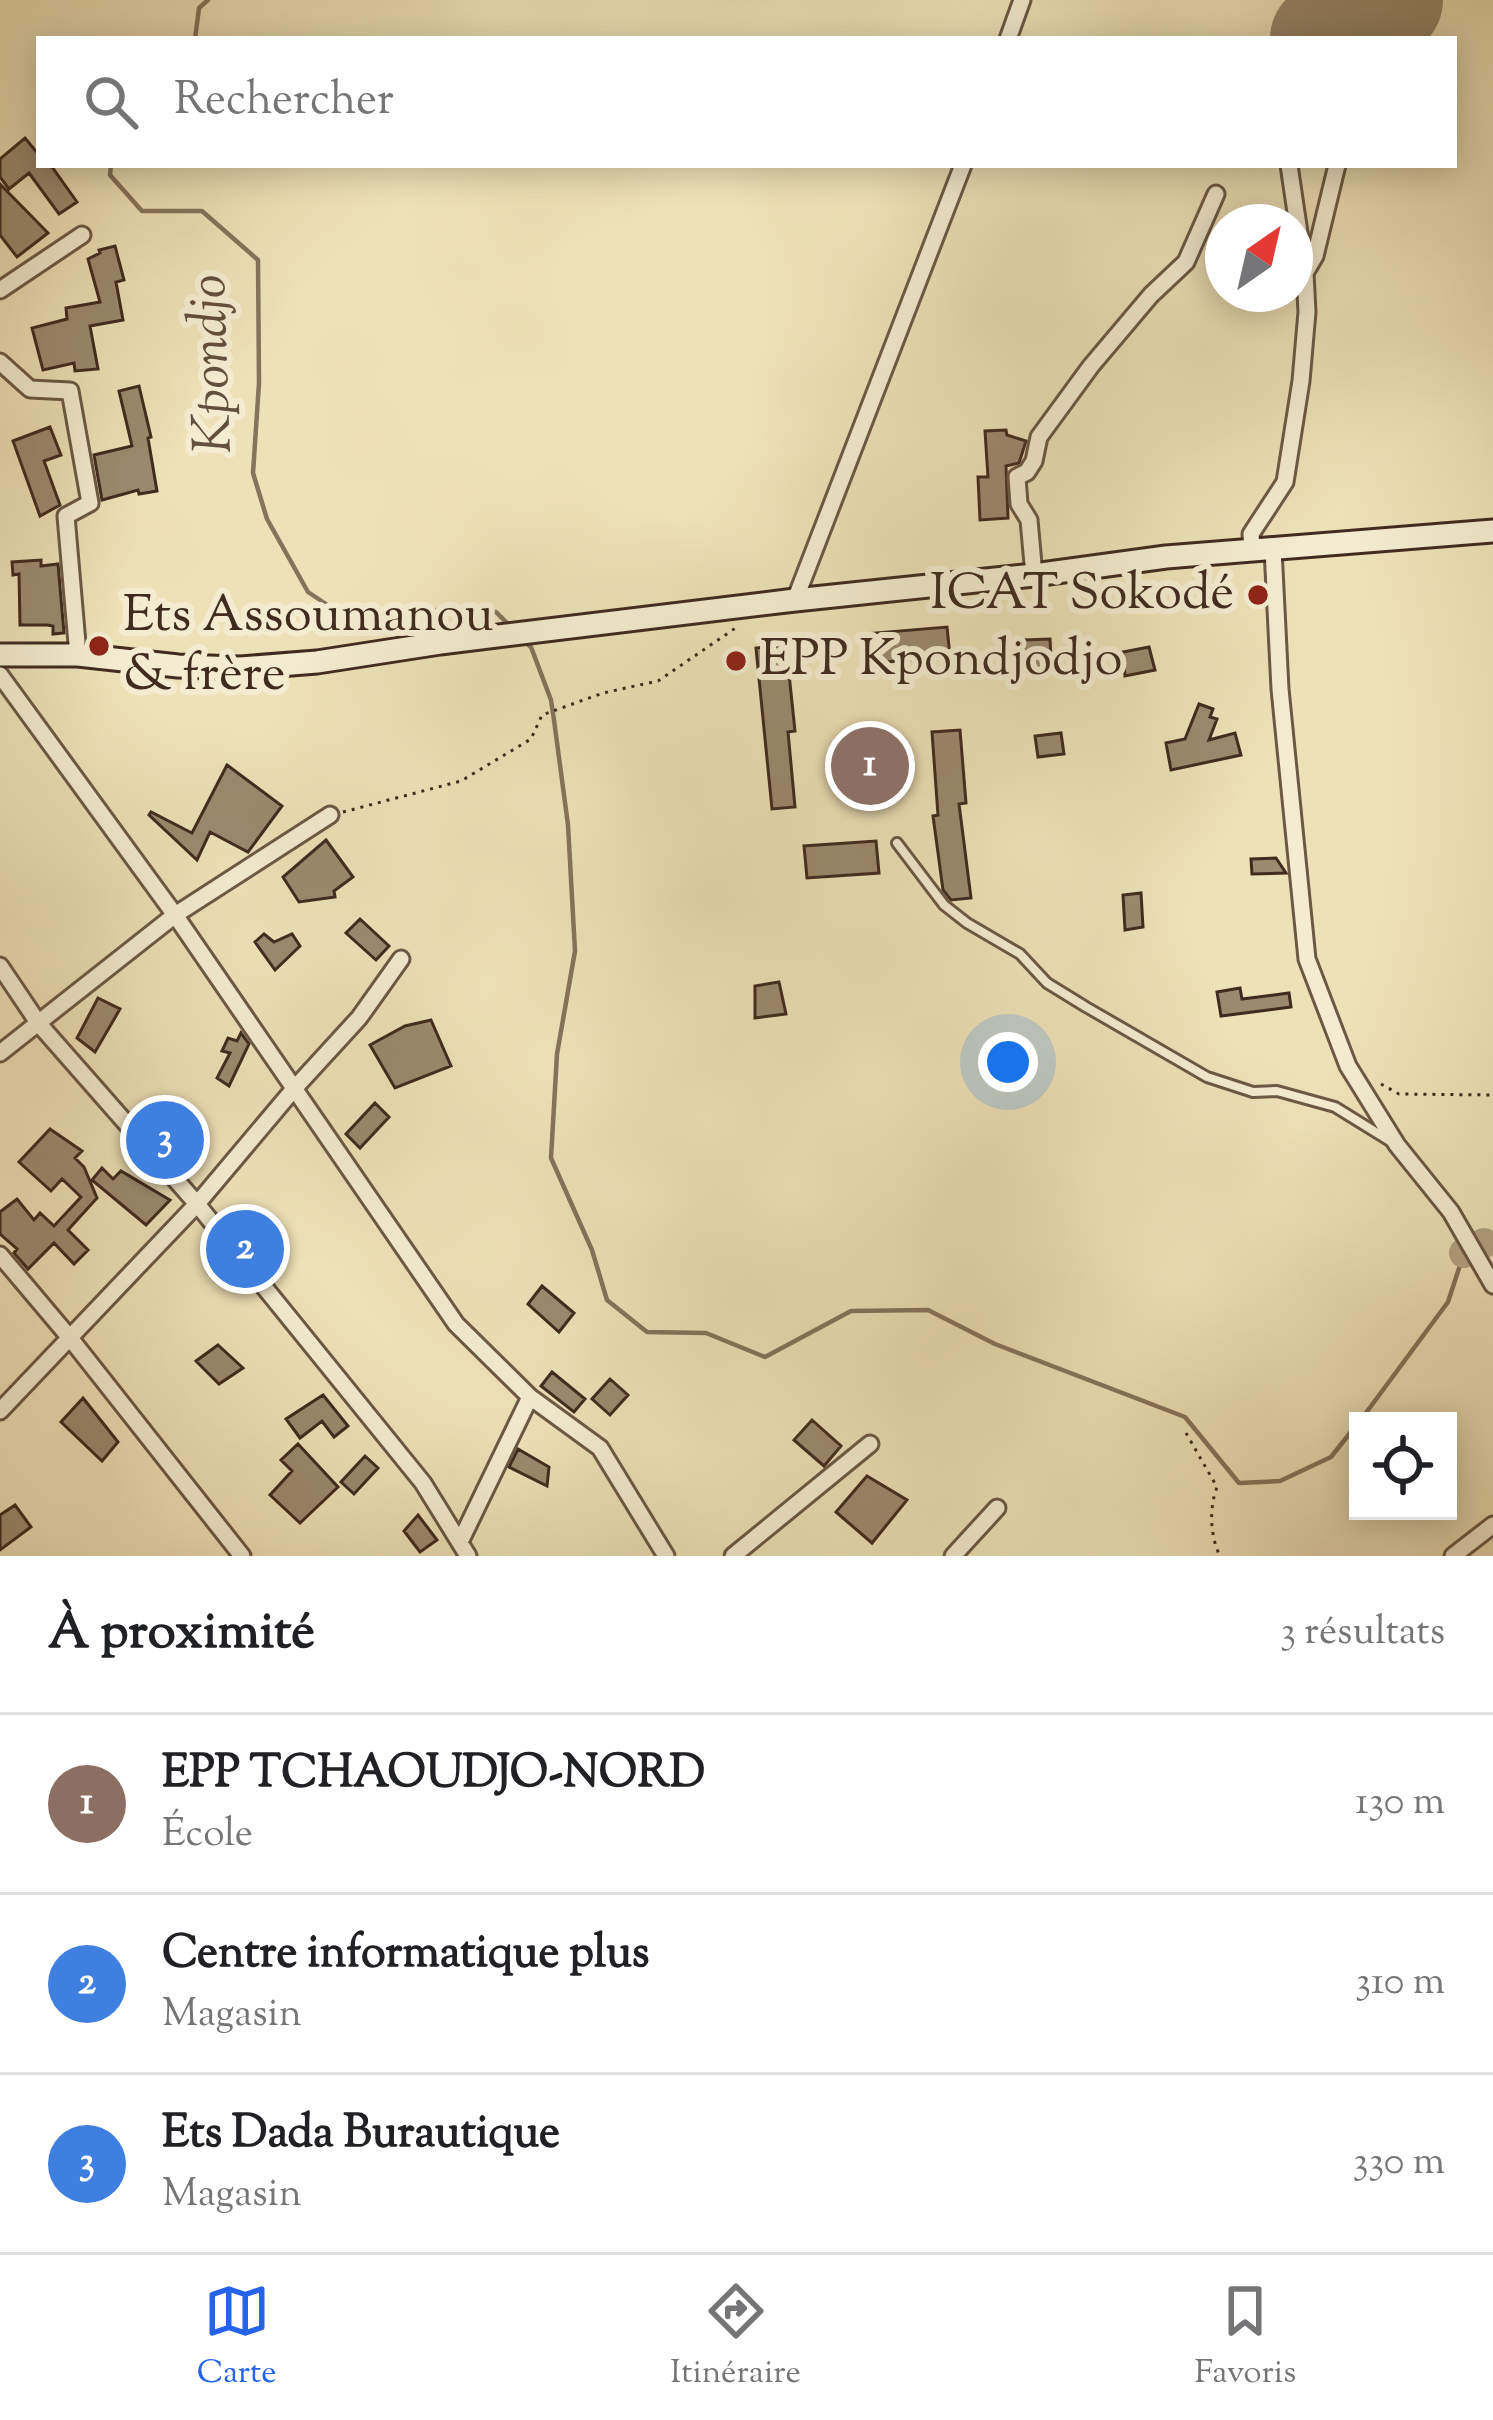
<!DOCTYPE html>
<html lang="fr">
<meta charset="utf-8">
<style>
:root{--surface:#fff;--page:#f6f6f6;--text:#202124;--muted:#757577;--line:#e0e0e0;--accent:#2563eb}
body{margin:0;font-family:"Sorts Mill Goudy",serif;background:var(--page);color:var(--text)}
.controls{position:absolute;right:36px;bottom:36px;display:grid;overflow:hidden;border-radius:0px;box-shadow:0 6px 30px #0003}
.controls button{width:108px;height:108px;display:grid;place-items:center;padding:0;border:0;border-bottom:3px solid var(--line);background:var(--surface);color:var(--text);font:60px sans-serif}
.compass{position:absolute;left:1205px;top:204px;width:108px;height:108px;border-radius:50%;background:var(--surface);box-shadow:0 6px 30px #0003;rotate:34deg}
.you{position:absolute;left:1008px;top:1062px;width:42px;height:42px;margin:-30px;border:9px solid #fff;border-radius:50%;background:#1a73e8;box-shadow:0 0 0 18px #1a73e833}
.badge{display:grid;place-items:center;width:78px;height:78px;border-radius:50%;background:var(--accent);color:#fff;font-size:39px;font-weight:700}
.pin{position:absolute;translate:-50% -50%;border:6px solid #fff;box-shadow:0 3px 12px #0006}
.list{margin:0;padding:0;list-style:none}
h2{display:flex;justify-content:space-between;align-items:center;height:156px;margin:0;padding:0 48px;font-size:51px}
h2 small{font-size:39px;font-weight:400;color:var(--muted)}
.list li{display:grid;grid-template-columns:78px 1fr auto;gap:36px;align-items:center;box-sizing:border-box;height:180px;padding:0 48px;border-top:3px solid var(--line)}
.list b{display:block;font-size:45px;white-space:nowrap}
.list p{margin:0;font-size:39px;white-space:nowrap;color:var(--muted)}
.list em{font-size:39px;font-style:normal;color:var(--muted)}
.icon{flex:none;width:66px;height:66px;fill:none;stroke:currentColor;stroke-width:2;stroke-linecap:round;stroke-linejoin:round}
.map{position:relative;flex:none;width:1493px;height:1556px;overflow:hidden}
.search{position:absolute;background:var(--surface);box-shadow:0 6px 30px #0003;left:36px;right:36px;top:36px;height:132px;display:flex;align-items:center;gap:30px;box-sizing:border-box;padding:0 42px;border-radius:0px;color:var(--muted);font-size:45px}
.sheet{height:696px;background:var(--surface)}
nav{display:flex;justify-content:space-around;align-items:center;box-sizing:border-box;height:168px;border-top:3px solid var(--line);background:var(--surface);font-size:33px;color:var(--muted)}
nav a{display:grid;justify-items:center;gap:6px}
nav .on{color:var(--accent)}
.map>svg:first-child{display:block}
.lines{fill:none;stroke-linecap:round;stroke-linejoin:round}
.stream{stroke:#85735b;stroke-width:4.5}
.river{stroke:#b3a383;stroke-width:30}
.runway{stroke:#97866b;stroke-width:114}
.building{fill:#9a8a6e;stroke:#412b1f;stroke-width:3}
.lane-casing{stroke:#6c5845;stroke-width:14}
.street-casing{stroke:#6c5845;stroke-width:21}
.secondary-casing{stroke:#412b1f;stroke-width:27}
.path{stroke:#412b1f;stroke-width:3;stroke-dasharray:3 6;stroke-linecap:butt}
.lane{stroke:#f3ecd0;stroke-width:8}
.street{stroke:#f3ecd0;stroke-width:15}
.secondary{stroke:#f3ecd0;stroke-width:21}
.poi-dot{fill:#8f2418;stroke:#f3ecd0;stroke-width:4.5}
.labels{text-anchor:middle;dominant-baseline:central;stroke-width:12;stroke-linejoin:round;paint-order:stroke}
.poi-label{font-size:51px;fill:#412b1f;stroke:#f3ecd0;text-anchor:start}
.water-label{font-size:54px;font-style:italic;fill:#634f3d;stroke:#f3ecd0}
</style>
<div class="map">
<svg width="1493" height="1556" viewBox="0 0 1493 1556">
<rect width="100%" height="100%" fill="#ede1b7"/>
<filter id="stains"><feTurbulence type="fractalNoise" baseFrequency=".00167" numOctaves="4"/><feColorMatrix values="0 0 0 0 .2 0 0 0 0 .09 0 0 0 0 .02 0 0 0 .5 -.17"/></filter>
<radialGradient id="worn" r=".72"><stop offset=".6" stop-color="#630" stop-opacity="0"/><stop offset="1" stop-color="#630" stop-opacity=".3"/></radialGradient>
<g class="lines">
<path class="stream" d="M195,39l4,-31 9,-8
M111,165l-1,10 32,36h60l56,49 1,123 -6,90 14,46 41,73 21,14 44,11 63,-7 60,2 14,14
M526,643l5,4 20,53 3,20 14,105 7,126 -18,103 -6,104 41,92 15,50 40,32 59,1 59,24 86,-46 77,-1 67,34 190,73 54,66 41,-2 51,-24 27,-34
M1484,1243l9,3
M1360,1421l88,-119 16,-49"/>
<path class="river" d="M1464,1253l20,-10"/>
<path class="runway" d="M1327,39l59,-39"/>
</g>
<path class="building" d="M25,138l14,17v10l13,2 25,35 -18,12 -30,-41 -20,16 -9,-12v-18z
M0,184l48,49 -31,24 -17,-22z
M115,246l9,34 -8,2 7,38 -33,6 8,43 -23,2 -1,-8 -31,7 -11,-42 35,-9 -1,-11 34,-6 -12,-43 12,-6 -1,-3z
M139,386l12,51 -3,1 9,53 -18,3 -1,-4 -36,10 -8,-45 38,-9 -13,-55z
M50,427l11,28 -17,6 16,44 -20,11 -27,-75z
M1006,430l1,5 19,6 -7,22 -13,3 2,52 -28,2 -2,-43h10l-3,-46z
M41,560v6l17,-2 6,69 -11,1v-8l-6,-1h-27l-1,-51 -6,1 -1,-13z
M947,627l3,29 -84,8 -3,-30z
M1050,639l1,18 -5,2 3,10 -25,1 -1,-30z
M786,645l9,86 -7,1 7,75 -23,2 -16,-161z
M1149,647l6,23 -30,6 -2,-24z
M1199,704l14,5 -3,8 7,2 -8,21 26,-7 6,22 -70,15 -5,-27 19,-4z
M960,730l6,73 -7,1 12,94 -20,2 -8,-10 -10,-74 5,-1 -6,-83z
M1061,733l3,21 -26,3 -3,-21z
M227,765l55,41 -34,46 -38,-20 -13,28 -48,-45 2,-3 41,21z
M326,840l27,37 -19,14 1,6 -36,5 -16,-25z
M876,841l3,32 -72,5 -3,-32z
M1276,858l10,15 -34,1 -1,-15z
M1141,893l2,34 -18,3 -2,-35z
M360,919l29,27 -13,14 -30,-27z
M264,934l10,8 18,-8 8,12 -25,24 -20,-28z
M779,982l7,32 -31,4v-32z
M1240,988l2,11 47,-6 2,14 -70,9 -4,-24z
M98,998l22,11 -25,43 -18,-14z
M431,1020l20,46 -56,22 -25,-43 35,-19z
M241,1033l8,11 -20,42 -12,-8 13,-25 -8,-2 6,-13 9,3z
M375,1103l14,14 -29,31 -14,-14z
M50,1129l32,22 -7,7 9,9 13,31 -29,32 20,20 -14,14 -20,-21 -26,26 -14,-16 3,-4 -17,-15v-22l17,-13 17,21 6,-7 14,13 27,-29 -19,-18 -11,12 -32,-29z
M102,1168l11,11 8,-8 49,29 -24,25 -54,-45z
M542,1286l32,27 -15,19 -31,-28z
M218,1345l25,23 -24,16 -23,-23z
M552,1372l33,27 -11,13 -33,-26z
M610,1379l18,16 -18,20 -18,-16z
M323,1395l25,31 -14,11 -12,-16 -22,17 -14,-19z
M83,1398l35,44 -16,19 -41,-39z
M812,1420l29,26 -17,20 -30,-26z
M298,1444l40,43 -38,36 -30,-28 22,-24 -11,-11z
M518,1449l31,18 -2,19 -38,-19z
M365,1456l13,12 -24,26 -13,-12z
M867,1476l40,24 -35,43 -36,-31z
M15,1505l16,22 -31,23v-35z
M418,1515l19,25 -17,12 -16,-21z"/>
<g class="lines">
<g class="lane-casing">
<path id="lane" d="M897,843l47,62 23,18 53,31 27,29 39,24 121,70 46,15 24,-1 58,16 55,34"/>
</g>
<g class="street-casing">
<path id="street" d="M1008,39l14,-39
M1289,165l16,108
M0,290l82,-55
M0,362l30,27 40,2 20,112 -24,13 12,139
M1273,549l7,140 27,270 41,107 49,79 54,67 42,73
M1252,550l-1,-16 34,-52 16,-101 6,-69 -2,-39 10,-17 22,-91
M1034,575l-5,-55 -10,-16 -2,-27 10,-5 7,-11 5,-24 52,-71 60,-71 35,-33 30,-68
M795,600l168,-435
M0,675l175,240 281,409 74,73 70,51 66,108
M0,966l39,58 158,180 226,279 45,73
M0,1053l175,-138 155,-100
M0,1255l70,83 172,218
M0,1411l197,-207 96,-114 66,-72 42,-59
M460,1542l70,-145
M733,1556l137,-112
M953,1556l44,-48
M1453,1556l40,-31"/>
</g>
<g class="secondary-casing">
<path id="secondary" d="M0,655h78l100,11 62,2 77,-6 123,-19 355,-43 239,-25 132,-18 327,-26"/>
</g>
<path class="path" d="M343,812l118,-31 70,-42 11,-24 61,-22 55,-12 79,-54
M1381,1084l18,10 94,1
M1186,1433l31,54c-8,21 -7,49 3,69"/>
<use href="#lane" class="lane"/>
<use href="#street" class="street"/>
<use href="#secondary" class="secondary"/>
</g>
<g class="poi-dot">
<circle cx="1258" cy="595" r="12"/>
<circle cx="99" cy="646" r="12"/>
<circle cx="736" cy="661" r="12"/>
</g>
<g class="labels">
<g class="poi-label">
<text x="1234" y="595" text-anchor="end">ICAT Sokodé</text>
<text x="123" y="617">Ets Assoumanou<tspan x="123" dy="59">&amp; frère</tspan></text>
<text x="760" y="661">EPP Kpondjodjo</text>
</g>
<g class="water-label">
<text transform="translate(214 364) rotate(-92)">Kpondjo</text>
</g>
</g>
<rect width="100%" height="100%" filter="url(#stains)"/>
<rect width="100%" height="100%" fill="url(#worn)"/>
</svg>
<div class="controls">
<button><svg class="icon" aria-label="locate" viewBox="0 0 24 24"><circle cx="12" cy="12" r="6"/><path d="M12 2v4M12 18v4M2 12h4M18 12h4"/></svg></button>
</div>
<svg class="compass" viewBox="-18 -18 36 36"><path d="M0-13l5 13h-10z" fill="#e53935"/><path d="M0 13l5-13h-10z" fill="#757577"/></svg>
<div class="you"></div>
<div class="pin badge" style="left:870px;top:766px;background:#8d6e63">1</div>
<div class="pin badge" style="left:245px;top:1249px;background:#3f7fe0">2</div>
<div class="pin badge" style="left:165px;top:1140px;background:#3f7fe0">3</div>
<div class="search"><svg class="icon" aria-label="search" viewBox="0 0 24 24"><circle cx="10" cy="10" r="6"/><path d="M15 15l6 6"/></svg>Rechercher</div>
</div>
<section class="sheet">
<h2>À proximité<small>3 résultats</small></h2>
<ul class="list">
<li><span class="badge" style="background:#8d6e63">1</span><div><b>EPP TCHAOUDJO-NORD</b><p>École</p></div><em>130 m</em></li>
<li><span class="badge" style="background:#3f7fe0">2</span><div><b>Centre informatique plus</b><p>Magasin</p></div><em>310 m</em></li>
<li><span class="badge" style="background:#3f7fe0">3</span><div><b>Ets Dada Burautique</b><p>Magasin</p></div><em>330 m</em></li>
</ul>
</section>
<nav>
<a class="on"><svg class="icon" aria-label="map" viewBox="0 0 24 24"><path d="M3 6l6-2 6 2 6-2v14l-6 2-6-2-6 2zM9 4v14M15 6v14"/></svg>Carte</a>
<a><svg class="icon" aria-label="directions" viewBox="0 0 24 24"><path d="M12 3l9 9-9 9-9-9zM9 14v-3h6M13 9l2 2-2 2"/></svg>Itinéraire</a>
<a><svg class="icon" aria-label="saved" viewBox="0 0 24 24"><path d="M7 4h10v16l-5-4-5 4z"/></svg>Favoris</a>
</nav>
